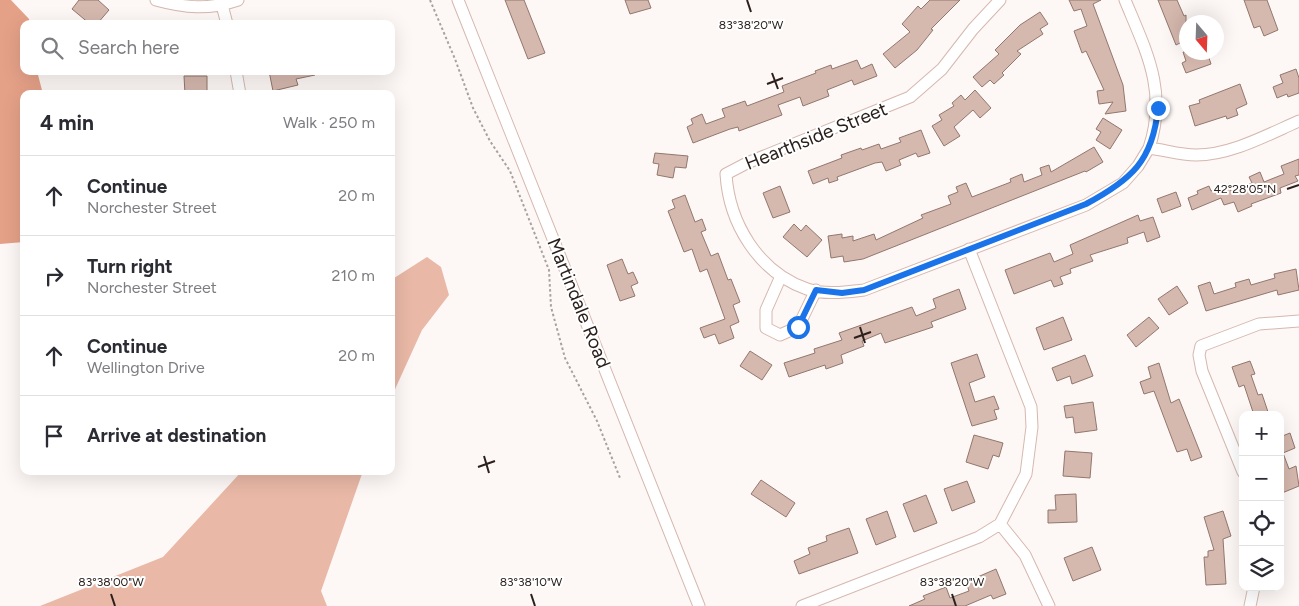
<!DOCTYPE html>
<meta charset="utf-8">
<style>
:root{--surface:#fff;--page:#f7f7f7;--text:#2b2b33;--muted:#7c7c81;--line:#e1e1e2}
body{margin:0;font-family:Figtree,sans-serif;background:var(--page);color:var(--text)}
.controls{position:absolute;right:15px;bottom:15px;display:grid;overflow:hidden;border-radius:10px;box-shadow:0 5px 20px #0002}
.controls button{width:45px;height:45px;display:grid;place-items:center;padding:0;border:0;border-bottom:1px solid var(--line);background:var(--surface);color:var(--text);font:25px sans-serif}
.compass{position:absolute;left:1179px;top:15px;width:45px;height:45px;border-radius:50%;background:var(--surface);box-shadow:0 5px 20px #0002;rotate:161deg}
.stop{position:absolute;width:15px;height:15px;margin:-11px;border:4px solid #1a73e8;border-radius:50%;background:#fff}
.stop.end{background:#1a73e8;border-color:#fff;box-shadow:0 1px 5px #0008}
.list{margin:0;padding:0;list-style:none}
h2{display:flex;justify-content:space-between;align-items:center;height:65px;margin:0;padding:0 20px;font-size:21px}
h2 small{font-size:16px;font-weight:400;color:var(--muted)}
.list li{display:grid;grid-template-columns:32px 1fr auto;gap:15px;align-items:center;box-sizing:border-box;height:80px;padding:0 20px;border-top:1px solid var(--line)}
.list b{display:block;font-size:19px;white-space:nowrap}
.list p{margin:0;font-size:16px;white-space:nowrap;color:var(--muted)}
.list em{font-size:16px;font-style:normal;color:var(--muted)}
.icon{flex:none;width:28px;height:28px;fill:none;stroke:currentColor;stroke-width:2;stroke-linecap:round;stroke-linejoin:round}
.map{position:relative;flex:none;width:1299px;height:606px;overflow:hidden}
.search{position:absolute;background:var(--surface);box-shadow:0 5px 20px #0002;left:20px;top:20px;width:375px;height:55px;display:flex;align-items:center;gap:12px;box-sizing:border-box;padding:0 18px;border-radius:10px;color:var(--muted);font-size:19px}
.panel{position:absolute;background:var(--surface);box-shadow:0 5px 20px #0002;left:20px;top:90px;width:375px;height:385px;border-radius:10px}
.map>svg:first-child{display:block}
.green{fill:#e9b8a6}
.water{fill:#e5a188}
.building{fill:#d5b8ae;stroke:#92776d}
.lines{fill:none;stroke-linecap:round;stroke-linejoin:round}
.minor-casing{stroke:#d5b8ae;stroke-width:13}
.path{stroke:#a9a19f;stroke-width:2;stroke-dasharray:2.5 2.5;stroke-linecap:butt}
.minor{stroke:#fff;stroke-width:11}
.route{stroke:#1a73e8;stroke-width:6}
.ticks{fill:none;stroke:#2b201c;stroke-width:2}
.labels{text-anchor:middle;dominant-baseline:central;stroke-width:4;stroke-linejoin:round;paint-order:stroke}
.street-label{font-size:19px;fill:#2b201c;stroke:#fff}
.ticks-label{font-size:12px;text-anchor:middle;fill:#2b201c;stroke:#fff;stroke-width:4;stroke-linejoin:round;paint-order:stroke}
</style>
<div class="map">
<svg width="1299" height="606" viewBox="0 0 1299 606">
<rect width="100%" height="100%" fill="#fdf7f5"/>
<path class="green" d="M427,257l14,10 8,28 -27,35 -31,68v-118z
M242,471h121l-42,120 6,15h-287l123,-49z"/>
<path class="water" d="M0,0h11l18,19 1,5h-6v47h13l6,23h-19v148l-24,2z"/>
<path class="building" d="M79,0h19l11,10 -12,14h-7l-18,-15z
M505,0h19l21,53 -17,6z
M625,0h23l3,8 -21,6z
M930,0h30l-29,29 2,1 -16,20 -22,18 -12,-14 27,-22 -8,-8 16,-18 3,3z
M1069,0h32l-8,4 30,81 3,26 -21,3 8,-12 -14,2 -2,-13 7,-1 -18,-39 -4,2 -8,-22 13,-5 -6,-17 -7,2z
M1158,0h19l7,16 2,-1v25l-10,5z
M1244,0h23l11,30 -14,6 -4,-10 -6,2z
M1040,12l8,12 -8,5 3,5 -26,17 4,3 -19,19 2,2 -10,9 -4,-4 -8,7 -9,-10 26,-23 -4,-4 25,-25z
M1183,52h24l4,12 -25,9 -4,-10 4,-2z
M857,60l4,9 11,-5 5,12 -23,9 -2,-5 -25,10 2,6 -26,10 -3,-9 -22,8 4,10 -43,16 -1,-4 -8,2 -37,14 -6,-16 6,-3 -2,-5 11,-5 4,10 19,-7 -3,-8 23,-8 2,5 37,-14 -2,-6 34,-13 -1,-2 16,-6 1,4z
M1296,69l3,9v15l-11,4 -1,-3 -10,4 -4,-11 10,-4 -3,-8z
M269,71h45l1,4 -19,4 2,6 -25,6z
M184,76h23v18h-22z
M1240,84l7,20 -11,5 2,6 -11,4 -1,-3 -31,10 -6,-20 11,-3 -1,-3z
M975,90l16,18 -11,10 -7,-8 -19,17 6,9 -16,10 -12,-20 10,-6 -3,-5 15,-9 -2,-3 9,-8 4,5z
M1103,118l19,12 -12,19 -14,-9 5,-8 -5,-3z
M921,130l9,23 -12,4 -2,-4 -17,7 2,5 -15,6 -4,-9 -7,1 -38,14 1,3 -9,3 -1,-5 -15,6 -5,-13 34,-13 -1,-3 20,-7 1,2 17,-6 2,5 20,-7 -2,-4z
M1094,147l9,15 -17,10 -1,-1 -222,88 -19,3 -1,-6 -12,2 -3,-22 14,-2v4l11,-2v5l21,-7 2,6 47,-22 -2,-3 30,-11 -3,-8 10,-4 -2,-5 10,-4 6,14 39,-15 -1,-3 12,-5 2,8 18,-7 -2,-7 9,-3 2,7z
M655,153l33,3 -2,12 -11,-1 -2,11 -16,-3 2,-11 -6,-1z
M1299,159v16l-4,1 3,5 -18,7 1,5 -30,11 1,2 -14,6 -4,-10 -10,3 -3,-7 -29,12 -4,-12 10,-4 -1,-3 12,-5 2,5 18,-7 2,7 21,-8 -3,-6 11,-5 4,10 20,-8 -3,-8z
M780,186l10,26 -17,6 -10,-25z
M1176,192l5,14 -19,7 -5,-14z
M685,195l10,27 7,-3 4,11 -5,2 10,24 7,-3 10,27 3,-1 9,23 -7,3 6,17 -9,4 4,12 -15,6 -4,-10 -11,4 -4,-10 25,-9 -18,-50 -7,3 -8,-23 -8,3 -16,-41 7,-3 -3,-8z
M1138,215l2,6 13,-4 7,20 -13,5 -3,-10 -17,6 1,5 -38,12 3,6 -23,8 1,4 -11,4 3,7 -9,3 -3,-7 -37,14 -9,-24 45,-17 4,9 19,-8 -3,-9z
M794,224l7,7 5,-6 16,15 -15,17 -24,-20z
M622,259l6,15 5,-2 5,11 -7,3 4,10 -15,5 -13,-36z
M1296,269l3,21 -21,5 -1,-5 -71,21 -8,-25 12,-4 4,12 22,-7 -1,-4 14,-4 2,6 24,-7 -1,-4z
M1177,286l11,17 -19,12 -11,-16z
M959,289l7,20 -35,13 2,5 -48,16 -4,-10 -19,8 2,5 -23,9 2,8 -17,6 -1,-4 -36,12 -5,-14 31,-10 -1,-4 28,-9 -3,-7 73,-26 4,9 20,-8 -3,-9z
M1063,317l9,23 -28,10 -8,-22z
M1149,317l10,11 -23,19 -9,-12z
M750,351l22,14 -10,15 -22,-14z
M977,354l8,23 -16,6 6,19 19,-6 5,13 -5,1 3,9 -25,7 -21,-63z
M1085,355l8,21 -21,8 -2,-8 -13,5 -5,-13z
M1250,361l5,13 -4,1 7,20 4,-1 7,21h-15l-10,-30 -5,2 -7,-20z
M1159,363l12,40 8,-4 23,58 -11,4 -4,-12 -10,3 -23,-61 -10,3 -4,-12 11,-4 -3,-11z
M1093,402l4,28 -22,3 -2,-16 -7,1 -2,-12z
M1290,433l5,15 -12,5 6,16 7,-3 3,20 -17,7 -2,-6v-50z
M974,435l29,8 -4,14 -6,-2 -5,14 -22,-7z
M1065,451l27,2 -2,25 -27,-2z
M761,480l34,23 -9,14 -35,-23z
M967,481l8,21 -23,9 -8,-22z
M1076,494l1,28 -29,1v-13h8l-1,-15z
M926,495l11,28 -23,9 -11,-28z
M887,511l9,26 -20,8 -10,-26z
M1223,511l8,25 -8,3 3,45 -20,1 -2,-28h4v-6l6,-1 -10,-33z
M849,528l9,25 -59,21 -5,-13 16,-7 -2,-6 19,-7 -1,-5z
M1092,547l9,23 -28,11 -9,-23z
M996,569l10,25 -13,5 -2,-4 -26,11h-56l16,-7 -2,-3 23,-9 4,11 19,-7 -3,-9z"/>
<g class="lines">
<g class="minor-casing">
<path id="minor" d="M156,0c29,8 53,10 82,0
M458,0l241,606
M1000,0l-27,29 -31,40 -32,28 -163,66 -21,11c3,49 32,98 81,115 18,6 39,3 57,1l222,-85 37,-22 15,-17 11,-18c16,2 31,7 47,7 35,0 71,-20 103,-34
M1125,0c21,51 43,91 24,148
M222,5l5,19
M236,71l4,23
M781,276l-15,34v18l14,7 18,-8 18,-37
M1243,472l-41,-101 -3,-16 2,-9 58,-22 40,-3
M1000,524l25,31 24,51
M802,606l177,-69 21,-13 26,-50 6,-47 -1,-20 -62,-158
M1250,606l4,-19"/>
</g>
<path class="path" d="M430,0l25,59 18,49 17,33 20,30 39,99 2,37 14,51 32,63 23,57"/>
<use href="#minor" class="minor"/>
</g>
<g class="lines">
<path class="route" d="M798,327l18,-37 26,3 22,-3 222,-86c45,-24 67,-43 72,-96"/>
</g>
<path class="ticks" d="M747,0l4,12M772,73l6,16M767,84l16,-6M1287,189l12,-4M860,327l5,16M854,338l17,-6M484,456l5,17M478,467l17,-6M111,594l4,12M531,594l4,12M952,594l4,12"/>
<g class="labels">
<g class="street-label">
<text transform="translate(816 136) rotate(-22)">Hearthside Street</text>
<text transform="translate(579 303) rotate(68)">Martindale Road</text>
</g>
</g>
<g class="ticks-label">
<text x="751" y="29">83°38'20"W</text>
<text x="1245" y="193">42°28'05"N</text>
<text x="111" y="586">83°38'00"W</text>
<text x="531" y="586">83°38'10"W</text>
<text x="952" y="586">83°38'20"W</text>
</g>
</svg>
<div class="controls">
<button>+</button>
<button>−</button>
<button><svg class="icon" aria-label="locate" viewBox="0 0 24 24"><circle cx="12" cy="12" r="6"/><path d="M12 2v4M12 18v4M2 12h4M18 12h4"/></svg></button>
<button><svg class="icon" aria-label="layers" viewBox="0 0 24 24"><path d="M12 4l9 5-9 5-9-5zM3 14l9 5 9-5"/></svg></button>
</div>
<svg class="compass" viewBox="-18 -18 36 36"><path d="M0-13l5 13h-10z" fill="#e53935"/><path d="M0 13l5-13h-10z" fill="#7c7c81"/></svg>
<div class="stop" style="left:798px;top:327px"></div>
<div class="stop end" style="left:1158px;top:108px"></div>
<div class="search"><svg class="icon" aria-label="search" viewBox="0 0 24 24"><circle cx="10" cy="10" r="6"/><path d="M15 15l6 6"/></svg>Search here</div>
<section class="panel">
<h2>4 min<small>Walk · 250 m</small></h2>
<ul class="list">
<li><svg class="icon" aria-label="ahead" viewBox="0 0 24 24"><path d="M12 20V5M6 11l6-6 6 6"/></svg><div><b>Continue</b><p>Norchester Street</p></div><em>20 m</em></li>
<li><svg class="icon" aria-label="right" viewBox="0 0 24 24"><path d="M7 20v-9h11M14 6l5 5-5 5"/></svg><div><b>Turn right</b><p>Norchester Street</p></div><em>210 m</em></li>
<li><svg class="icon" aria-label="ahead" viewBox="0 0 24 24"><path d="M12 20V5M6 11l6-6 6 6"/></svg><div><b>Continue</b><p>Wellington Drive</p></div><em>20 m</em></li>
<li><svg class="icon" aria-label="arrive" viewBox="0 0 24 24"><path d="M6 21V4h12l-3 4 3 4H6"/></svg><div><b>Arrive at destination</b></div></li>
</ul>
</section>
</div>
